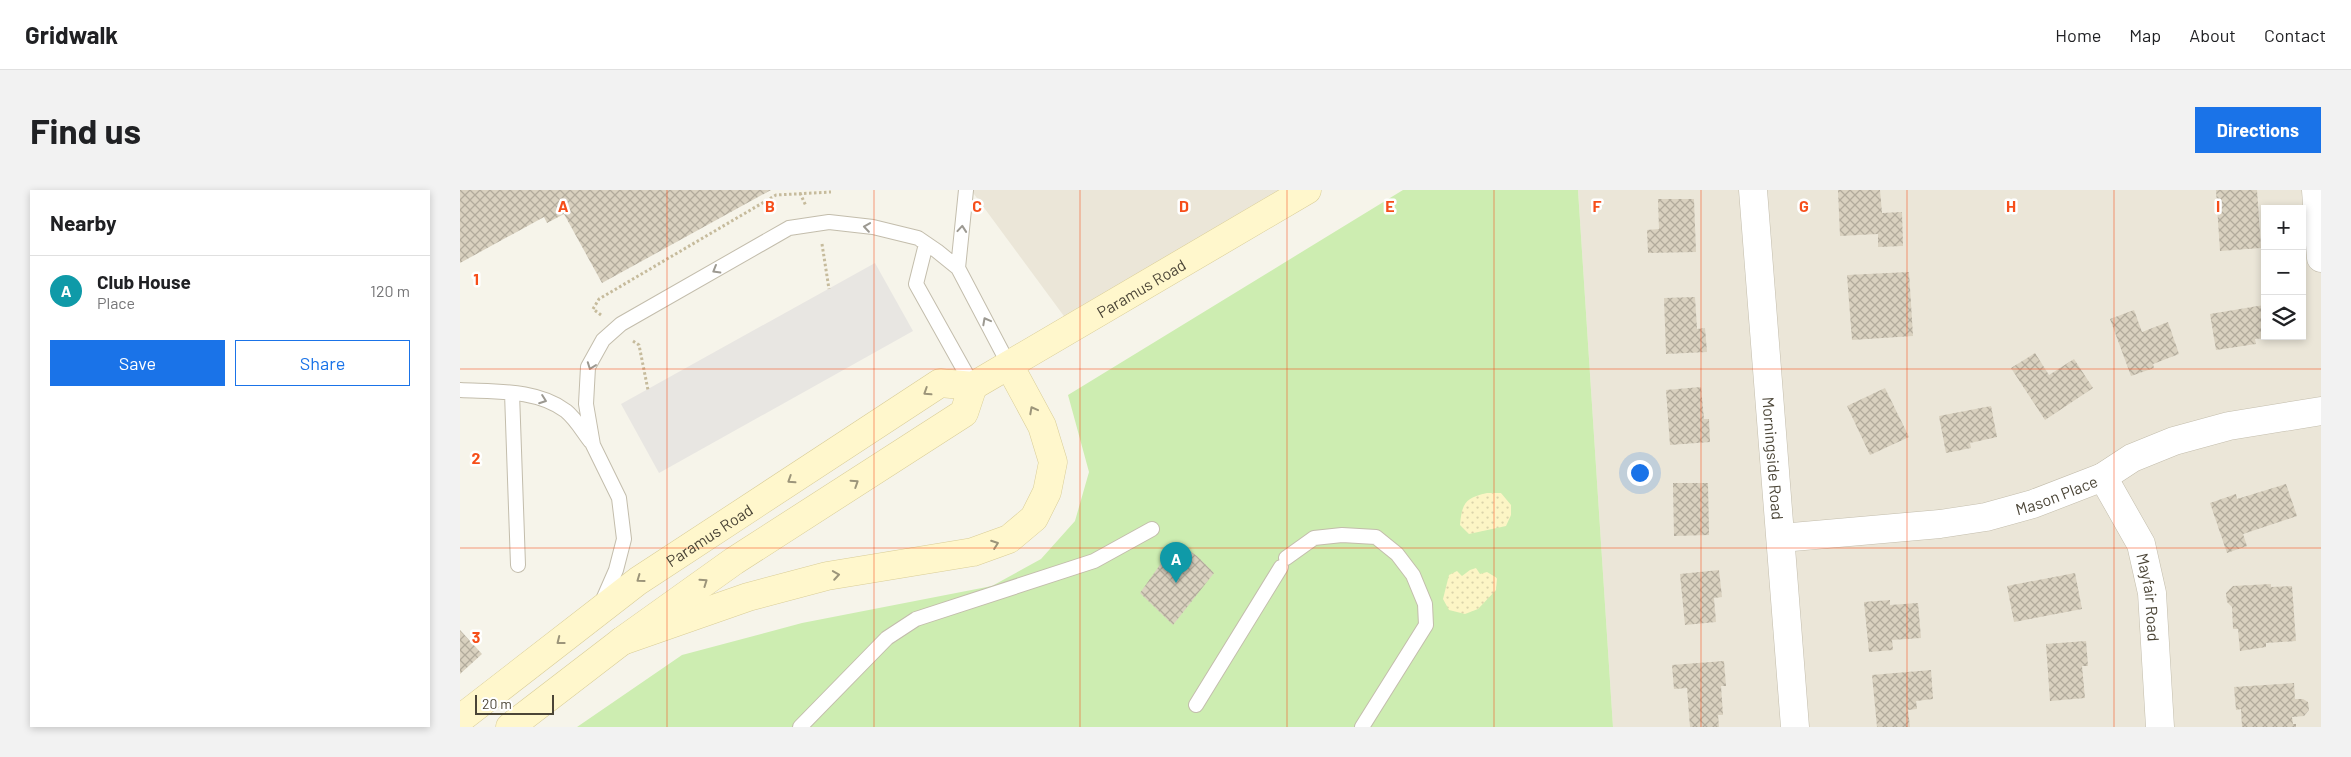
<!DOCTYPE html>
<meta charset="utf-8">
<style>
:root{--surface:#fff;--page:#f2f2f2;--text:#202124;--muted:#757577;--line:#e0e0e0;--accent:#1a73e8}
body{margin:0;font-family:Barlow,sans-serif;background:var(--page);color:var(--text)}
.controls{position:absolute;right:15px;top:15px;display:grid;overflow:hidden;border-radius:0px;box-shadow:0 2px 8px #0003}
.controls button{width:45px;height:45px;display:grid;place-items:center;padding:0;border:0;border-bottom:1px solid var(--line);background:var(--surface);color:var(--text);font:25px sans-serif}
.scale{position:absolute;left:15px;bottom:12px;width:79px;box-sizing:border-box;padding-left:5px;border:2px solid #4b4537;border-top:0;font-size:14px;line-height:18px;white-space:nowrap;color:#4b4537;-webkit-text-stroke:4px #fff;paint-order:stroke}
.you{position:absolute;left:1179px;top:282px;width:18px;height:18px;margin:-12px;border:4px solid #fff;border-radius:50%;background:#1a73e8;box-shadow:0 0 0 8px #1a73e833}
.badge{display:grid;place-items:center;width:32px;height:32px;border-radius:50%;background:var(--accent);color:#fff;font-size:16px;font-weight:700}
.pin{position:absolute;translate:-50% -41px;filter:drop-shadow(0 1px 2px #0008)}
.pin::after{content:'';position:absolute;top:26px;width:18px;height:15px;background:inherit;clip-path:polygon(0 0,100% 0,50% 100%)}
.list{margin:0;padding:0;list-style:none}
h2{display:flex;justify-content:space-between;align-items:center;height:65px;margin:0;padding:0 20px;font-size:21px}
h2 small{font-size:16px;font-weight:400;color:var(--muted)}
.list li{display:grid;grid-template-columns:32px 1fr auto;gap:15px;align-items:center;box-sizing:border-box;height:70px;padding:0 20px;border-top:1px solid var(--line)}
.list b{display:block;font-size:19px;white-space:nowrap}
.list p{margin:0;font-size:16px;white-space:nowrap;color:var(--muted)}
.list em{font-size:16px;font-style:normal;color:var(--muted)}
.actions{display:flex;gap:10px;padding:15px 20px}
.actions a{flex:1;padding:11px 0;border:1px solid var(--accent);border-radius:0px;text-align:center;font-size:18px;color:var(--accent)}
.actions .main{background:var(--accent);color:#fff}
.icon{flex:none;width:28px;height:28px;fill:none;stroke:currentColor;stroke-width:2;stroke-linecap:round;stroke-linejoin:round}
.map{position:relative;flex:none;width:1861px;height:537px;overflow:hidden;border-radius:0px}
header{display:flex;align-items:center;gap:30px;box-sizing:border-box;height:70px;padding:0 25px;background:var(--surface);border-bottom:1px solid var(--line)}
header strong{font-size:24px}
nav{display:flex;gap:28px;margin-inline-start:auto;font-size:18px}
.intro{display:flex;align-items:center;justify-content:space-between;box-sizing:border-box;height:120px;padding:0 30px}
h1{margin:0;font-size:35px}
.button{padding:12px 22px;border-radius:0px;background:var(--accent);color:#fff;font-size:18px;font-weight:700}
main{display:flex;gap:30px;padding:0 30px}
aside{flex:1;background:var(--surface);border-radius:0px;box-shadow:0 2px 8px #0003}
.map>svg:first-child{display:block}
.residential{fill:#ebe6d8;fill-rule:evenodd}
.green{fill:#cdedb1}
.sand{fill:url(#sand-dots)}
.parking{fill:#e8e6e2}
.building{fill:url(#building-cross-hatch)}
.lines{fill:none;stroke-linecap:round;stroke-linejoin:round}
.service-casing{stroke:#c3bdac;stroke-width:16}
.minor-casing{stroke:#c3bdac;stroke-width:29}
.secondary-casing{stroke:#d9cd97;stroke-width:29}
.path{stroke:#c6bb9c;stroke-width:3;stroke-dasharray:2.5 2.5;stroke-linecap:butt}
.service{stroke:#fff;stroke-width:14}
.minor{stroke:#fff;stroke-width:28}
.secondary{stroke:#fff7cc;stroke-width:28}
.oneway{stroke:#9c9991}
.oneway2{stroke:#9c957a}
.grid{fill:none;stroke:#f64e1a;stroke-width:1;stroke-opacity:0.55}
.labels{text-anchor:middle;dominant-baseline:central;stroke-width:5;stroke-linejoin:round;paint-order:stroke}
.street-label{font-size:16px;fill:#4b4537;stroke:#fff}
.grid-label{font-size:16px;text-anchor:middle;font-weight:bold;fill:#f64e1a;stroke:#fff;stroke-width:5;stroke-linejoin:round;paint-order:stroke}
</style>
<header>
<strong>Gridwalk</strong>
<nav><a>Home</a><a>Map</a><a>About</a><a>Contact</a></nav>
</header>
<div class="intro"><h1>Find us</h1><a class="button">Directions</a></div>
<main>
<aside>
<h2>Nearby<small></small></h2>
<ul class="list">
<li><span class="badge" style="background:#0f9aa8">A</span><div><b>Club House</b><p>Place</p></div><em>120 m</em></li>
</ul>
<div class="actions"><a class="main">Save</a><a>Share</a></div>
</aside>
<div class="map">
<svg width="1861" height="537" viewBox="0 0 1861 537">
<defs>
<pattern id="sand-dots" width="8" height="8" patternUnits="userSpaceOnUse" patternTransform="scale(1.25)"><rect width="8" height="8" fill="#fcf5c5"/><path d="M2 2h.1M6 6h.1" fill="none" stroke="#dad3aa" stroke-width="1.8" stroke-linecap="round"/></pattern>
<pattern id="building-cross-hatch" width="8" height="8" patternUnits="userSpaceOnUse" patternTransform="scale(1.25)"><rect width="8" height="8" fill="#d9d1bf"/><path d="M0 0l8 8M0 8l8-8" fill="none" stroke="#b2ab9c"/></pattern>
</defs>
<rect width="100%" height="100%" fill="#f6f4ea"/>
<path class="residential" d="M511,0h336l-235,137z
M1118,0h743v537h-708zM1805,19h37v127h-37z"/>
<path class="green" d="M943,0h175l35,537h-1036l105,-72 120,-32 190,-37 49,-27 34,-38 14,-49 -21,-77z"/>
<path class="sand" d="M1027,303h14l10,12v10l-5,11 -37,8 -9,-9c2,-23 6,-27 27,-32z
M1016,378l4,6 7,-2 10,6 -1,12 -18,19 -13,5 -16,-4 -6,-11 6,-24 8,-4 5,5 8,-6z"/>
<path class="parking" d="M415,73l38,68 -254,142 -38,-69z"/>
<path class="building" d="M0,0h311l-169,93 -38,-69 -17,9 -3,-6 -84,46z
M1378,0h42l2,23 20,-1 1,34 -25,1v-13l-38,2z
M1756,0h41l4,58 -41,3z
M1198,9h36l2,53 -48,1 -1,-23 12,-1z
M1449,82l4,64 -61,4 -5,-65z
M1235,107l2,32 8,-1 2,24 -41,2 -2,-56z
M1804,115l1,33 -10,1 1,5 -40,6 -6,-36z
M1674,120l8,22 26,-10 11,32 -26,10 1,4 -23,8 -21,-57z
M1575,163l14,22 25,-16 19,29 -48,32 -34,-52z
M1241,197l3,32h5l1,23 -40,3 -4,-55z
M1425,198l24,49 -39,18 -23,-49z
M1531,216l6,31 -27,6 1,5 -25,5 -7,-37z
M1213,293h35l1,52 -35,1z
M1826,294l11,32 -54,18 4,12 -20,7 -17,-50 26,-9 1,5z
M716,352l21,14 17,17 -41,52 -33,-32z
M1259,380l3,27 -8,1 2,24 -31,3 -5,-51z
M1615,383l7,36 -68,13 -7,-36z
M1811,394v3l21,-1 4,55 -30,2v4l-26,4 -2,-22h-5l-1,-22 -5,-5 -1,-9 7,-7z
M1430,410v5l28,-2 3,35 -29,2 1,10 -24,2 -5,-50z
M0,440l22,24 -22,20z
M1626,451l2,25h-6l3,32 -35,3 -4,-57z
M1264,471l2,25h-5l2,29h-5l1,12h-29l-3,-39 -13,1 -2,-24z
M1471,480l2,29 -17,2 1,8 -9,1 2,17h-33l-5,-52z
M1834,493l1,16h8l5,3 1,8 -5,6 -12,1 1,7h3v3h-54l-1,-18 -5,1 -2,-23z"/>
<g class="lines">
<g class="service-casing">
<path id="service" d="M466,54l-10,40 57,102
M498,78l8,-78
M0,200c35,2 77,-1 106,21 10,8 17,21 25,31
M52,203l6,172
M826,368l28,-20 28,-3 34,2 21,17 16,21 12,29 1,21 -64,102
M142,412l14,-32 8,-31 -5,-41 -26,-53 -7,-41 2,-37 15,-27 18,-16 168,-96 40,-6 44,5 45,11 19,13 21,17 51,97
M736,515l85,-138
M340,537l87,-89 29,-19 178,-58 58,-32"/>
</g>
<g class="minor-casing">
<g id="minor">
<path id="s1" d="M1293,0l42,537"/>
<path d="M1856,0l5,68"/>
<path id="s2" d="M1643,287l38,67 11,49 8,134"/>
<path id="s3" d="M1321,348l159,-14 46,-7 47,-13 70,-27 29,-19 42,-17 55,-15 92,-15"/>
</g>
</g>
<g class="secondary-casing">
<g id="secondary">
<path d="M162,451l126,-44 79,-21 146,-24 36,-13 25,-21 13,-26 6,-30 -11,-36 -33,-61"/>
<path id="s4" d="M0,529l178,-138 302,-198 33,3 334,-196"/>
<path d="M50,537l112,-86 112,-80 230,-148 9,-27"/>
</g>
</g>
<path class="path" d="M340,3l6,13
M362,54l7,45
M141,125l-8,-6 6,-10 177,-104 55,-3
M173,151l6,4 9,45"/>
<use href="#service" class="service"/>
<use href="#minor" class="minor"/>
<use href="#secondary" class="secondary"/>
</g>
<defs><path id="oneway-chevron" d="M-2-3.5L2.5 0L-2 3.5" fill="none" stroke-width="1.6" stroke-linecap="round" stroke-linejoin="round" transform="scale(1.25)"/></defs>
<g class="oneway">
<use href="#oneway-chevron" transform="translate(407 37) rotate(-172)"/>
<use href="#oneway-chevron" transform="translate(502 39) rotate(-85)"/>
<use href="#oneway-chevron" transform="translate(256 80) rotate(150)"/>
<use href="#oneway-chevron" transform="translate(526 131) rotate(-118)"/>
<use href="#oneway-chevron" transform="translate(131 176) rotate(110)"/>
<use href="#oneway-chevron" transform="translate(83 210) rotate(20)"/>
</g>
<g class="oneway2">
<use href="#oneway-chevron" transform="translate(467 202) rotate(147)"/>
<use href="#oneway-chevron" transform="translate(573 220) rotate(-118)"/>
<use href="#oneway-chevron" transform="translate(331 290) rotate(147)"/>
<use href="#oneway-chevron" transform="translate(395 293) rotate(-33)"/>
<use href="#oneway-chevron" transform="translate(535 354) rotate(-20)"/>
<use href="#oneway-chevron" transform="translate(376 385) rotate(-9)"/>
<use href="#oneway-chevron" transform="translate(180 389) rotate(144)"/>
<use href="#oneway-chevron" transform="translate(244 392) rotate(-35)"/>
<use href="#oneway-chevron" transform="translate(100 451) rotate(142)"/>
</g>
<path class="grid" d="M207,0v537M414,0v537M620,0v537M827,0v537M1034,0v537M1241,0v537M1447,0v537M1654,0v537M0,179h1861M0,358h1861"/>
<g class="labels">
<g class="street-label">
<text stroke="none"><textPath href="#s4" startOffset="814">Paramus Road</textPath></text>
<text stroke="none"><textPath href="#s1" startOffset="269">Morningside Road</textPath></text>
<text stroke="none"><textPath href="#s3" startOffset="280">Mason Place</textPath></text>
<text stroke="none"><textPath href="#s4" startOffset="310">Paramus Road</textPath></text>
<text stroke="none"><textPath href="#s2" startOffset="131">Mayfair Road</textPath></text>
</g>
</g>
<g class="grid-label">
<text x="103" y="22">A</text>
<text x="310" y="22">B</text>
<text x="517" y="22">C</text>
<text x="724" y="22">D</text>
<text x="930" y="22">E</text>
<text x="1137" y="22">F</text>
<text x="1344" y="22">G</text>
<text x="1551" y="22">H</text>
<text x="1758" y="22">I</text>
<text x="16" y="95">1</text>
<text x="16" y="274">2</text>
<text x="16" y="453">3</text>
</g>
</svg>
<div class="controls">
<button>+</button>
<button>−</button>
<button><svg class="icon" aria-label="layers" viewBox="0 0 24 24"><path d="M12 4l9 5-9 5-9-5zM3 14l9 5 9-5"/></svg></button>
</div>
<div class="scale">20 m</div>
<div class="you"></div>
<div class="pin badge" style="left:716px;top:393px;background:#0f9aa8">A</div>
</div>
</main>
